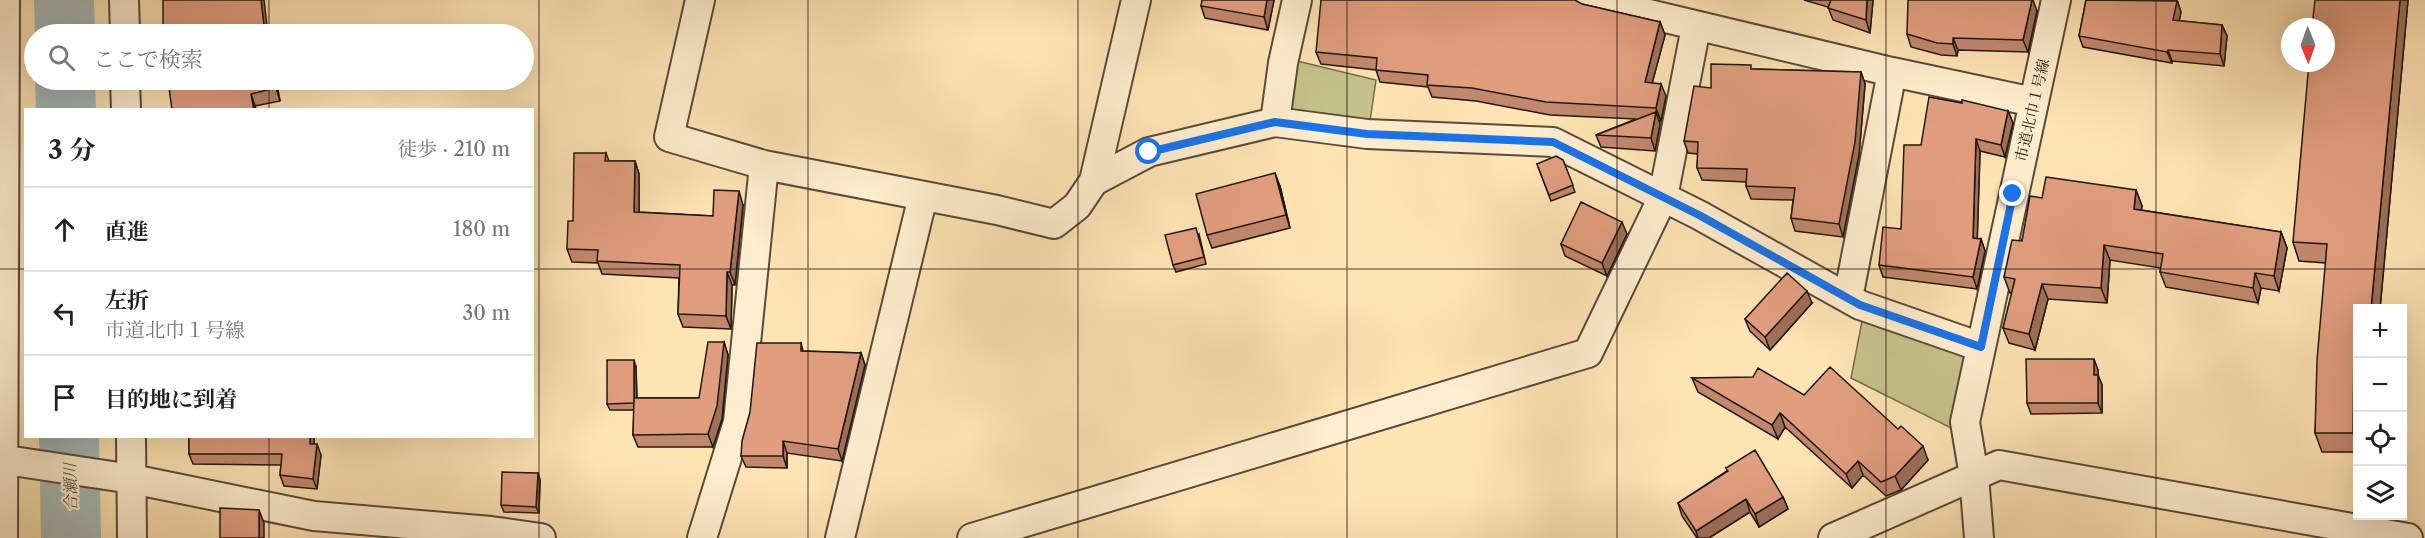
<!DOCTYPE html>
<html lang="ja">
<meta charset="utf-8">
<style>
:root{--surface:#fff;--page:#f6f6f6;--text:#222;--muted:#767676;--line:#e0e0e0}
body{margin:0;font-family:"Libre Caslon Text","Noto Serif JP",serif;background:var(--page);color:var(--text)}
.controls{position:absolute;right:18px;bottom:18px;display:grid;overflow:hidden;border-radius:0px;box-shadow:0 6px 24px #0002}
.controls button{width:54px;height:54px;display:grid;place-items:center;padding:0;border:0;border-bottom:2px solid var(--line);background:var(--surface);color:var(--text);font:30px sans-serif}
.compass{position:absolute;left:2281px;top:18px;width:54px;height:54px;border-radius:50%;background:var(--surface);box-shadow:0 6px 24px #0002;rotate:179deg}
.stop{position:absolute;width:18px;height:18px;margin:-14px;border:4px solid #1a73e8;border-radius:50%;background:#fff}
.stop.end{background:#1a73e8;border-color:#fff;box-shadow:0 2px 6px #0008}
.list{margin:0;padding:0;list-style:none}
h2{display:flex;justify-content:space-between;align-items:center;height:78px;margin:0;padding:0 24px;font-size:26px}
h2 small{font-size:20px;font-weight:400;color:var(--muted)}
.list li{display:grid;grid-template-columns:39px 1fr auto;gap:18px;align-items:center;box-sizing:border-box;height:84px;padding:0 24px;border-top:2px solid var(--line)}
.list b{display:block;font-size:22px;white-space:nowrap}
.list p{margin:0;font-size:20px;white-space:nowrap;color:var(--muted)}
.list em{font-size:20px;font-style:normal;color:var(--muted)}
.icon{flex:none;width:33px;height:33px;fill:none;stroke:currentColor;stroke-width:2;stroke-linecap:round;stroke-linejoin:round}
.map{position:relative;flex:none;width:2425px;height:538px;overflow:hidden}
.search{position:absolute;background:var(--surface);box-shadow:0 6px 24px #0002;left:24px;top:24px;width:510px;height:66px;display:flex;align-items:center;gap:15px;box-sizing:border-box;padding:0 21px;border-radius:33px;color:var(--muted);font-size:22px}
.panel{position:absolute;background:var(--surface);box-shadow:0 6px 24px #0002;left:24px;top:108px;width:510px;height:330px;border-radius:0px}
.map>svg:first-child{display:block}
.green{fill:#c5c289;stroke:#746c4e;stroke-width:1.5}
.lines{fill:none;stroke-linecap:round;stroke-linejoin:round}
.river{stroke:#a5bbb8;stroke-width:60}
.street-casing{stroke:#594a3a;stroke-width:32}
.street{stroke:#feedce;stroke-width:28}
.wall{fill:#c2886d;stroke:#221712;stroke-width:1.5}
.shaded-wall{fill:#9e6f59;stroke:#221712;stroke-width:1.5}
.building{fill:#e19e7f;stroke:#221712;stroke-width:1.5}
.route{stroke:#1a73e8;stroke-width:8}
.grid{fill:none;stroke:#221712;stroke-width:1.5;stroke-opacity:0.55}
.labels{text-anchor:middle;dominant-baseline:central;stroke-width:4.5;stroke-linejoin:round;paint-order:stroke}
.street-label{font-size:15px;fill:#221712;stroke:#feedce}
.water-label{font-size:16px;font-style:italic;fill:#50504c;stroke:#feedce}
</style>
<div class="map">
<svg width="2425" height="538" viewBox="0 0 2425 538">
<rect width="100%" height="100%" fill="#fee3b3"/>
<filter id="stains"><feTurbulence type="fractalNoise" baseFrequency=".00333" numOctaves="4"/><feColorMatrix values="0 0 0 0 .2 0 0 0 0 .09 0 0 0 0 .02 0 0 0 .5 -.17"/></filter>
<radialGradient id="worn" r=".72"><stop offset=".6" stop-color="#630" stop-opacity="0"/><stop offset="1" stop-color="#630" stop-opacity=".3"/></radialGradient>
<path class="green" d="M1289,59l87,21 -7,48 -83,-11z
M1863,316l105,38 -15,75 -102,-51z"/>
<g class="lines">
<path class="river" d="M64,0l1,34
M65,80l1,30
M69,436l2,102"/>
<g class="street-casing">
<path id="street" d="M124,0l1,34
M700,0l-31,137 95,28 233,45 57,14 23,-18 17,-25 42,-181
M1590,0l302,72 142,30
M125,80l1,30
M1275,122l8,-59 14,-63
M1094,181l55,-29 126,-30 92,12 186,8 146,73 161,90 121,42
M1848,298l44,-226
M131,436l1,102
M0,459l132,20 182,37 177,15 50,7
M3,538l2,-538
M702,538l36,-116 26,-257
M840,538l83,-342
M972,538l616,-185 75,-156 33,-170
M1833,538l166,-73 409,73
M1979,538l-5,-62 -9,-54 91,-422"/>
</g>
<use href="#street" class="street"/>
</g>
<path class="wall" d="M1274,0l-6,30 -63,-12 -4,-12z
M1804,0h69l-3,33 -37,-13 -5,-13z
M2086,0h91l4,12 -2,9 43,4 5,11 -3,30 -52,-5v2l-89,-16 -4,-11z
M2408,0l-28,309h-22v143h-36l-7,-19 11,-170 -27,-2 -6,-19z
M1582,4l78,18 5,13 -13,48 14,13 -5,25h-2l1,3 -5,27 -54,-4 -5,-12 40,-16 -86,-4 -74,-14 -44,-4 -4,-10 -48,-5 -4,-12 -55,-6 -5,-12z
M2037,11l-9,41 -70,-2 -1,6 -16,-1 -30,-8 -4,-13z
M1753,69l108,3 4,12 -6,71 -16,82 -48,-6 -4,-13 2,-18 -42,-1 -5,-13 1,-4 -45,-2 -5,-12 1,-14 -10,-1 -4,-12 27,-53z
M168,80h108l4,21 -25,5z
M2008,111l5,12 -8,34 -25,-6 -3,88h4l4,12 -8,38 -94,-12 -4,-12 22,-36 20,-84z
M606,153l3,8h26l4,13v38l74,4 30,-11 -8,80h-3l-1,44 -48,-2 -5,-13 1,-36 -77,-4 -4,-11 -26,-1 -5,-13 6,-28z
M1563,160l12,32 -24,9 -14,-37z
M1280,186l10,42 -78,20 -5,-13z
M2136,190l6,16 -1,4 140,22 6,16 -8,43 -18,-3 -3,15 -92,-16 -6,-15 1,-4 -51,-8 -3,43 -59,-4 -13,51 -26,-7 -6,-15 9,-35h-2l-6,-16 38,-79z
M1199,234l7,30 -30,8 -3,-7z
M1627,234l-20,42 -42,-20 -4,-12z
M1812,303l-42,47 -20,-19 -5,-12z
M724,342l4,13 -6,64 -9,28h-75l-5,-12 1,-25h-24l-3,-6 29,-37 1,31h62z
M801,343l2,8 58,2 4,12 -23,96 -55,-8v15l-41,-1 -5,-11z
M2098,370v5l4,10v28l-71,1 -4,-11z
M1692,378l112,17 124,65 -27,30 -15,6 -23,-21 -11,13 -67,-61 -7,12 -80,-47z
M189,436h125v8l7,11 -4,34 -33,-3 -4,-11 1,-10 -88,-1 -4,-10z
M1726,468l57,29 5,12 -29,18 -9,-15 -41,26h-12l-15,-22 -4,-13 49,-32z
M538,473l2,7 -1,33 -35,-1 -3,-7z"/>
<path class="shaded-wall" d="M261,0h3l4,34h-3z
M1267,0h7l-6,30 -4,-13z
M1867,0h6l-3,33 -4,-13z
M2032,0h1l4,11 -9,41 -5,-12z
M2171,0h6l4,12 -4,20 -4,-12z
M2400,0h8l-28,309h-9z
M1660,22l5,13 -16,60 -4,-13z
M2222,25l5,11 -3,30 -4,-12z
M1953,38l5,12 -1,6 -4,-12z
M2168,50l4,11v2l-5,-11z
M1861,72l4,12 -6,71 -16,82 -4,-13z
M274,80h2l4,21 -4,-13z
M1661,84l5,12 -5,25 -5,-13z
M251,94l4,12 1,4h-2z
M2008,111l5,12 -8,34 -4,-12z
M1656,112l4,12 -5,27 -4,-13z
M1976,139l4,12 -3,99 -4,-12z
M635,161l4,13v52l-5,-14z
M1275,173l5,13 10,42 -4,-13z
M2136,190l6,16 -3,18 -5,-15z
M739,191l4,14 -8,80 -5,-13z
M1622,222l5,12 -20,42 -5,-13z
M2281,232l6,16 -8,43 -5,-15z
M1981,239l4,12 -8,38 -4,-12z
M2104,245l6,15 -3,43 -6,-15z
M727,272l5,13 -1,44 -5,-13z
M2255,273l6,15 -3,15 -5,-15z
M2042,284l6,15 -13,51 -6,-16z
M1807,291l5,12 -42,47 -5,-13z
M2354,341l4,9v96l-5,-13z
M724,342l4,13 -6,64 -9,28 -5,-13z
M861,353l4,12 -23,96 -4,-12z
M2094,359l4,11v15l-4,-10z
M634,360l2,7 1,43 -3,-7z
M2098,375l4,10v28l-4,-10z
M1780,413l5,14 -7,12 -6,-14z
M310,436h4v18l-4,-10z
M783,441l4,12v15l-4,-12z
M317,444l4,11 -4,34 -4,-10z
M1923,446l5,14 -27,30 -6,-14z
M1858,461l5,14 -11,13 -6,-14z
M538,473l2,7 -1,33 -3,-6z
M1783,497l5,12 -29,18 -4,-13z
M1746,499l4,13 -41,26h-11l-2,-7z
M259,510l5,13v15h-5z"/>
<path class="building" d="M163,0h98l4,34h-102z
M1202,0h65l-3,17 -63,-11z
M1321,0h254l7,4 78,18 -15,60 16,2 -5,24 -110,-6 -74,-14 -45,-3 1,-10 -52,-5 1,-12 -61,-6z
M1831,0h36l-1,20 -38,-12z
M1908,0h124l-9,40 -70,-2v6l-16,-1 -30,-9z
M2086,0l91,1 -4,19 49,5 -2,29 -52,-4 -1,2 -88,-16z
M2315,0h85l-29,309h-13v32h-4l-1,92h-38l2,-73 10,-116 -34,-2 16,-179h17v-36h-14z
M1711,64l40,1v4l110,3 -6,70 -16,82 -48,-6 4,-30 -49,-2 1,-17 -50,-1 1,-26 -14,-1 10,-55 17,2z
M168,80h106l2,8 -25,6 3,16h-82z
M1929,97l33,6v-3l46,11 -7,34 -25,-6 -3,99 8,1 -8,38 -94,-12 4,-38 18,2 3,-84h17z
M1656,112l-5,26 -55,-3z
M574,153h32l-1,8h30l-1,51 79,4 1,-26 25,1 -9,81h-3l-1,44 -48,-2 2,-49 -83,-4 1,-11 -31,-1 1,-28h5z
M1556,156l7,4 10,25 -24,10 -12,-31z
M1275,173l11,42 -79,20 -11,-41z
M2046,177l90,13 -2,19 147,23 -7,44 -19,-3 -2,15 -93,-16 3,-18 -59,-9 -3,43 -59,-4 -13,50 -26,-6 12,-49 -11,-2 8,-37 10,1 8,-45 12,2z
M1581,202l41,20 -20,41 -41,-19z
M1196,228l8,29 -31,8 -8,-30z
M1787,273l20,18 -42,46 -20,-18z
M708,342h16l-7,64 -9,28 -75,1 1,-37h65z
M757,343h44v8l60,2 -23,96 -55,-8v15h-42l1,-15 8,-29z
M2026,359h68v16h4v28h-71z
M607,360h27v43l-27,1z
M1830,367l68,62 3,-3 22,20 -28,30 -14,6 -23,-21 -12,13 -66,-61 -8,12 -80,-47 61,-1 5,-9 46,27z
M189,436h121v8h7l-4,35 -33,-4 2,-21h-93z
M1755,450l28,47 -28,17 -9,-15 -50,32 -18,-28 50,-32 -2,-3z
M502,472l36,1 -2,34 -35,-2z
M220,508l39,2v28h-39z"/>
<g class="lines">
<path class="route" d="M1149,152l126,-30 92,12 186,8 146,73 161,90 121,42 32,-153"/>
</g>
<path class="grid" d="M269,0v34M539,0v538M808,0v538M1078,0v538M1347,0v538M1617,0v538M1886,0v538M2156,0v538M269,80v30M0,269h26M532,269h1893M269,436v102"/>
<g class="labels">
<g class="street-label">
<text transform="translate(2032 110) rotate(-77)">市道北巾１号線</text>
</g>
<g class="water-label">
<text transform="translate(70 487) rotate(-91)">合瀬川</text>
</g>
</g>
<rect width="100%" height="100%" filter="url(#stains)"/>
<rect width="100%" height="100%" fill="url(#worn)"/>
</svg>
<div class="controls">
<button>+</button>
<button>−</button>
<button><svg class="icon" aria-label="locate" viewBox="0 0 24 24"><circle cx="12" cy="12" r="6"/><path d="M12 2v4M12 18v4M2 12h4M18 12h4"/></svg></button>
<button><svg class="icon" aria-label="layers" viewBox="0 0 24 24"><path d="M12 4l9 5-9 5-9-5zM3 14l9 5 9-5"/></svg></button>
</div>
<svg class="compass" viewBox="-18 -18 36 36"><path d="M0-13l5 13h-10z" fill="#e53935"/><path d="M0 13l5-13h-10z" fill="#767676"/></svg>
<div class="stop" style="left:1149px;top:152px"></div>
<div class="stop end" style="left:2013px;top:194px"></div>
<div class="search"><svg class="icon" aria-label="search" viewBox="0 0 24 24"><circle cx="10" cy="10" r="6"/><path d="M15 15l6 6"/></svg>ここで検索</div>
<section class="panel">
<h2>3 分<small>徒歩 · 210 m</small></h2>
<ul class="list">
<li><svg class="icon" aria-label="ahead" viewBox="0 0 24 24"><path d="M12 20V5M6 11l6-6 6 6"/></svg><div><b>直進</b></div><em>180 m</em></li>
<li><svg class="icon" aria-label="left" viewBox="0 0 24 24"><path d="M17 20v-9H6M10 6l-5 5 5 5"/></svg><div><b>左折</b><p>市道北巾１号線</p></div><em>30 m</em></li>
<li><svg class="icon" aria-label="arrive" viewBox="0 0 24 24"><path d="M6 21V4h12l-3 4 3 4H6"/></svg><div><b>目的地に到着</b></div></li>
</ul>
</section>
</div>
